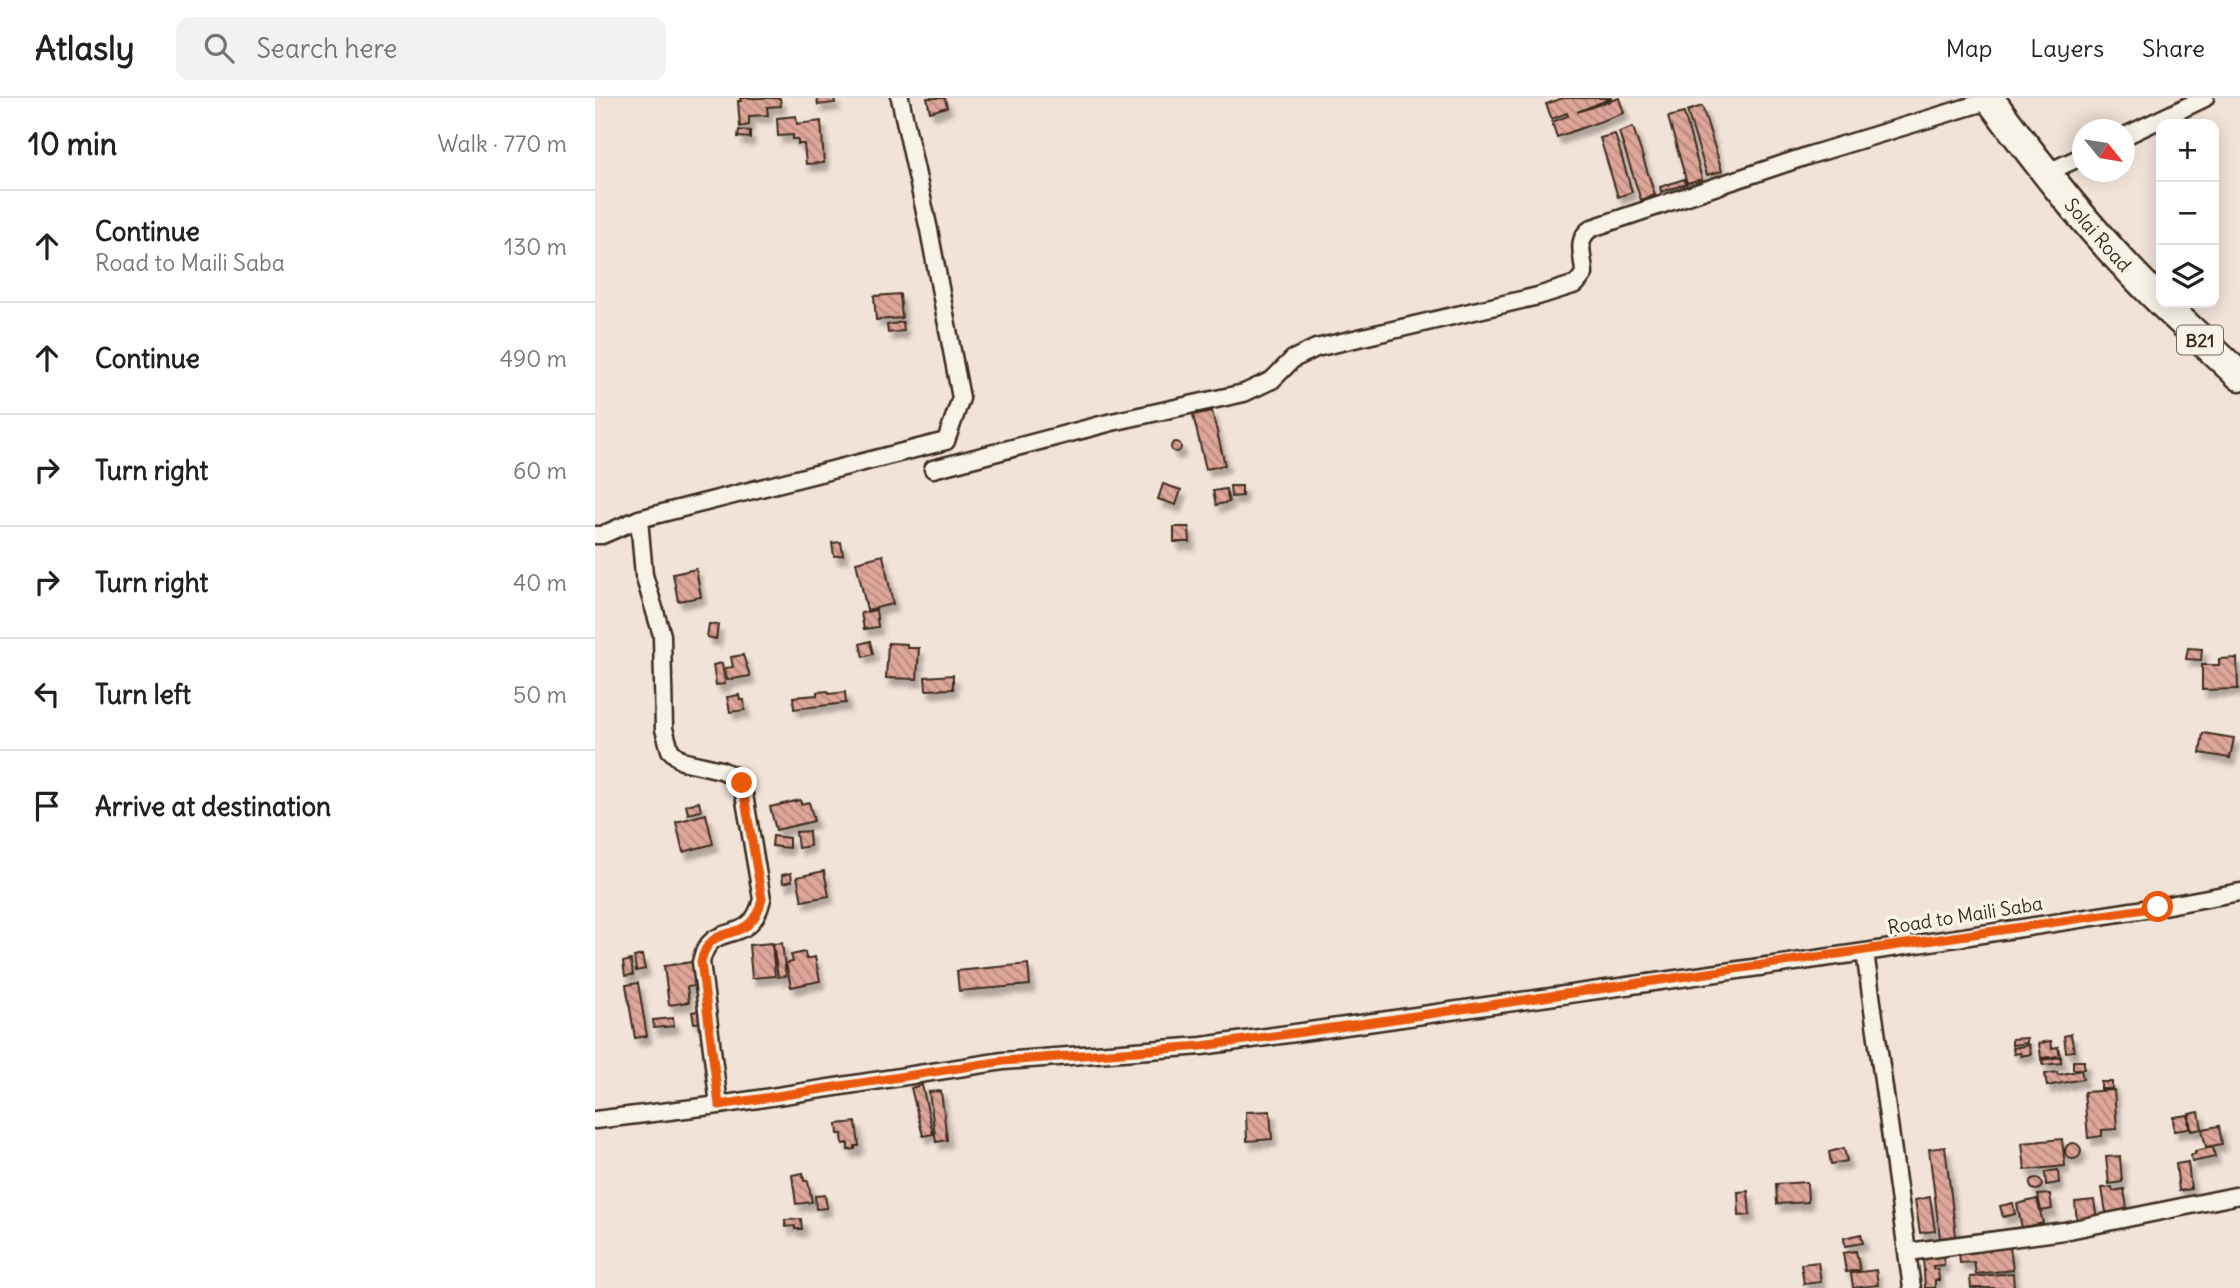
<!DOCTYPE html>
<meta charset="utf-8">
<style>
:root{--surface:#fff;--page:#f2f2f2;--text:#202124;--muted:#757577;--line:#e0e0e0}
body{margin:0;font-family:Delius,sans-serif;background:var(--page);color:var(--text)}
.controls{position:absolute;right:21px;top:21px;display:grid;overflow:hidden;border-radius:14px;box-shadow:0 4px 18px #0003}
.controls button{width:63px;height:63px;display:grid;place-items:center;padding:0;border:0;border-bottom:2px solid var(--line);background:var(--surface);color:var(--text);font:35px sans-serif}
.compass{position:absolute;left:1477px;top:21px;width:63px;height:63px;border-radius:50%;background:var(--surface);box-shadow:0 4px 18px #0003;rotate:120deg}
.stop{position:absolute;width:21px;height:21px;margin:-16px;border:5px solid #ea580c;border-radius:50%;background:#fff}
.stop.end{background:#ea580c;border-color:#fff;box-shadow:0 2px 7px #0008}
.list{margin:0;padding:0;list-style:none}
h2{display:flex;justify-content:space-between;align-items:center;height:91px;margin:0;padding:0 28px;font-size:30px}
h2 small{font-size:23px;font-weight:400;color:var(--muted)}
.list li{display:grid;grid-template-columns:46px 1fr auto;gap:21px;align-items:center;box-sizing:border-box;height:112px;padding:0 28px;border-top:2px solid var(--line)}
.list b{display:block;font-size:26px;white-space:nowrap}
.list p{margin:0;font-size:23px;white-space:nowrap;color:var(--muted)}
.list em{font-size:23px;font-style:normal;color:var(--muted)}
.icon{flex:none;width:38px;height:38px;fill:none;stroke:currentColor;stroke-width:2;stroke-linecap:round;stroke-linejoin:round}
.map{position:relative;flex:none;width:1645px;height:1190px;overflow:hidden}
header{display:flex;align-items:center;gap:42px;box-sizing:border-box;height:98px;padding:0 35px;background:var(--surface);border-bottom:2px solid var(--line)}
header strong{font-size:33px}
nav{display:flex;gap:38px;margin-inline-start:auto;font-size:24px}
.search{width:490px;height:63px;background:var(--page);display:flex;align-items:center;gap:18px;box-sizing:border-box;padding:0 24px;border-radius:14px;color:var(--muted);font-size:26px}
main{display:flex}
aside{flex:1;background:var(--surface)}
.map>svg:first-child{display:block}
.building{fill:url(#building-back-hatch);stroke:#3b2a1e;stroke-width:2;filter:url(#shadow)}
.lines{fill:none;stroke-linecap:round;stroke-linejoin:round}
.street-casing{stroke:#3b2a1e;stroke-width:21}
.highway-casing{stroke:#3b2a1e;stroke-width:33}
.street{stroke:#f7f3e8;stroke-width:16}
.highway{stroke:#f7f3e8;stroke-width:28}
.route{stroke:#ea580c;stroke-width:9}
.labels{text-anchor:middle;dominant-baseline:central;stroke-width:7;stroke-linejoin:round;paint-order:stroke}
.shield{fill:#f7f3e8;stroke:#73665b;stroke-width:2}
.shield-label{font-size:18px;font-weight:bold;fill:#3b2a1e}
.street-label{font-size:19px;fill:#3b2a1e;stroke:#f7f3e8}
</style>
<header>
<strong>Atlasly</strong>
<div class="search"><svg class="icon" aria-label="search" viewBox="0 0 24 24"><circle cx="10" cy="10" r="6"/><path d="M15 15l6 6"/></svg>Search here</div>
<nav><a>Map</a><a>Layers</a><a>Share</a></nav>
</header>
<main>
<aside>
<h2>10 min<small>Walk · 770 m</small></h2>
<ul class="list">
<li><svg class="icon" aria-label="ahead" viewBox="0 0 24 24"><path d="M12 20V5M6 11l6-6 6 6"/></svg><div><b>Continue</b><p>Road to Maili Saba</p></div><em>130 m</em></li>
<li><svg class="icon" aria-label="ahead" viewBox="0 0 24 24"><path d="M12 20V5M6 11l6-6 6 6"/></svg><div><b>Continue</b></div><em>490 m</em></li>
<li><svg class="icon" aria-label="right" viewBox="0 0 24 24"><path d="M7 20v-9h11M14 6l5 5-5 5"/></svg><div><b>Turn right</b></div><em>60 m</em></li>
<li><svg class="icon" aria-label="right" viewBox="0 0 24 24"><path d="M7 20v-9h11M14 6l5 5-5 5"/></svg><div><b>Turn right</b></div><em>40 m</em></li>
<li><svg class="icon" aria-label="left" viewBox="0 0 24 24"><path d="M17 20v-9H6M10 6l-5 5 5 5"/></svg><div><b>Turn left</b></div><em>50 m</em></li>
<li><svg class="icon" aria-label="arrive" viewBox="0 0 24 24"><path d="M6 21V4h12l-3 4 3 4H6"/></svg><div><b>Arrive at destination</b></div></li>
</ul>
</aside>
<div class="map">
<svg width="1645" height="1190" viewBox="0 0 1645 1190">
<defs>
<pattern id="building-back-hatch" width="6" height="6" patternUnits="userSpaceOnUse" patternTransform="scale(1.75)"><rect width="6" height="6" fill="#dea599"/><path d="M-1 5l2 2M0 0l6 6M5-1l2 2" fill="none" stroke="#b5877c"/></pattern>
<filter id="shadow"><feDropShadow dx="4.5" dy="7" stdDeviation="2" flood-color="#0004"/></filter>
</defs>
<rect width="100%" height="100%" fill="#f2e3d8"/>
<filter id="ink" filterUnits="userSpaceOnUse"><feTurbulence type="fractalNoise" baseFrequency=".0143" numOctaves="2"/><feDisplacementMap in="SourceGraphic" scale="14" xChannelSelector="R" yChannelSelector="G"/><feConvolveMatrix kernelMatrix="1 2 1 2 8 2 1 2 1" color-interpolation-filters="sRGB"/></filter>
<g filter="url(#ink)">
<path class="building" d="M145,0h40l1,8 -14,1 1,8 -19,1v9l-9,2 -2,-26h3z
M222,0h17l1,5 -17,2z
M332,0h18l2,9 -17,5z
M968,0h49l-35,14 42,-14 5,15 -67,24 -5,-15 16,-6 -1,-3 -15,6 -6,-15z
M1107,8l20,65 -15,4 -20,-64z
M1089,15l18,66 -15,4 -19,-66z
M201,18l1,8 24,-3 3,42 -18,1 -2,-20h-6v-5h-5v-4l-15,1 -1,-18z
M1038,29l22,68 -14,5 -22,-68z
M144,32l11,1v7l-12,-1z
M1020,36l17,58 -14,5 -18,-59z
M1089,81l2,5 -25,8 -1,-5z
M305,196l2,24 -26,2 -2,-24z
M308,224l1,9 -16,2 -1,-8z
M617,313l13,54 -19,4 -13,-54z
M576 349a5 5 0 1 1 10 0a5 5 0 1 1-10 0Z
M568,386l18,6 -5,15 -18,-6z
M635,388h12v10l-11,1z
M631,391l3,13 -13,3 -3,-14z
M579,429h15l1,15h-16z
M246,444l2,13 -9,1 -2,-13z
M288,457l10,49 -26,6 -11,-48z
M101,471l5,28 -23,4 -5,-27z
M281,512l2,17 -14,2 -3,-16z
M114,526l9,1 -2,14 -9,-2z
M275,543l3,13 -10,3 -3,-13z
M293,545l19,1v4h12l-2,31 -31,-1z
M1593,550l14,1 -1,11 -15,-1z
M148,557l7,21 -23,4 -2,-12 8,-1 -2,-10z
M1642,560l1,31 -36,1v-25h17v-6z
M127,565l3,21 -9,1 -3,-20z
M358,577v14l-27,1 -1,-13z
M233,593l1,3 16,-2 1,11 -52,6 -1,-12 24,-2v-3z
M144,597l1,5h4l1,10 -15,2 -3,-15z
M1608,635l31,5 -4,20 -30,-5z
M205,702l1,4 8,-2 5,19 -38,9 -6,-23z
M104,704l2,9 -13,3 -2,-9z
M111,716l7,30 -30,8 -7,-30z
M214,733l1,15 -12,2 -2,-16z
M178,738l16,2v10l-17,-2z
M229,773l5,25 -27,5 -5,-24z
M196,775l1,8 -9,2 -1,-8z
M177,845l3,33 -23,2 -3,-33z
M187,845l4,33 -8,1 -5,-33z
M210,854l1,7 9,-2 5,24 -29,6 -5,-24 7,-1 -2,-7z
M47,857l3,14 -9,2 -2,-14z
M36,862l2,15 -8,1 -2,-14z
M97,864l3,24 -8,1 2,15 -20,3 -5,-39z
M433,866l2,21 -71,6 -2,-20z
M43,885l9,53 -12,2 -9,-53z
M107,912l2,12 -10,1 -2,-11z
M78,920l1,8 -20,2 -1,-8z
M1476,936l3,17 -8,1 -2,-16z
M1432,940v5l-15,2v-6z
M1456,943l1,7 6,-1 2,9 -19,2 -2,-15z
M1434,947l2,9 -10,2 -1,-3 -6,1 -1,-6z
M1466,959v6l-18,2 -1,-5z
M1478,963h11v8h-11z
M1486,972l2,9 -36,7 -2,-12 12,-2 1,3z
M1506,984h11v7h-11z
M327,987l11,49 -10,2 -12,-48z
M1519,992l3,39 -15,1v6l-14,2 -4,-46z
M346,993l6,49 -11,2 -7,-50z
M675,1013l2,28 -25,2 -1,-29z
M1604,1014l3,17 -11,2 -2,-17z
M1593,1017l1,14 -15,2 -1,-14z
M261,1024l3,24h-4v3l-7,1v-7l-5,1 -1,-10h-4l-1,-10z
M1624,1028l3,18 -16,3 -4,-18z
M1467,1041l3,27 -40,4 -3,-27z
M1470 1053a8 8 0 1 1 16 0a8 8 0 1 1-16 0Z
M1350,1049l11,89 -16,2 -11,-89z
M1618,1049l2,10 -23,5 -1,-7 4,-1v-3z
M1249,1050l3,13 -16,3 -2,-12z
M1525,1058l2,26 -13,2 -3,-27z
M1593,1064l3,27 -12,2 -3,-27z
M1463,1072l1,13 -13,2 -1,-13z
M208,1075l1,8h4l4,21 -16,2 -4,-29z
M1435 1086a6 6 0 1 1 12 0a6 6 0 1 1-12 0Z
M1212,1084l1,20 -31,2 -1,-20z
M1517,1089l1,4 11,-2 3,20 -21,4 -4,-25z
M1153,1093l2,24 -11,1 -1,-24z
M1455,1096l2,15 -11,2 -3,-16z
M230,1097l2,13 -11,1 -1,-13z
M1335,1099l5,34 -15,2 -5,-33z
M1442,1101l6,24 -21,5 -5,-24z
M1499,1102l3,19 -20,3 -2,-20z
M1418,1105l2,11 -12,3 -3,-11z
M206,1121l1,10h-7v-3l-10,1v-7z
M1266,1136l2,9 -18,3 -1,-8z
M1415,1149l3,23 -37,4 -2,-12 -14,1 -1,-11z
M1261,1153l4,19 -14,2 -3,-19z
M1348,1158l1,9 -11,1v3h5l1,11h-4v8h-10l-2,-31z
M1223,1164l3,20 -17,2 -3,-20z
M1281,1172l2,15 -25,3 -2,-15z
M1418,1175l1,15h-43l-1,-11z"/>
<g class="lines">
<g class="street-casing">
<path id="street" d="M1530,38l80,-38
M1451,75l37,-17
M338,371l179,-47 132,-29 28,-13 21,-21 23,-11 222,-52 38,-12 8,-10c0,-17 -10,-35 8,-46l218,-73 181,-55
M44,421l5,56 18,60 2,94 6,21 12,11 39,9 13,6 8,7 20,116c-12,52 -51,17 -61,63l18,143
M0,437h7l37,-16 307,-78 15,-43 -32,-168 -29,-132
M1270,854l47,336
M0,1022l124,-15 284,-44 199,-15 165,-23 498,-71 293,-45 82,-15
M1313,1154l156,-21 176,-36"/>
</g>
<g class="highway-casing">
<g id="highway">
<path id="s1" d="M1394,0c53,71 108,142 172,204"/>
<path d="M1567,205l78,73"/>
</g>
</g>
<use href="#street" class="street"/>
<use href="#highway" class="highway"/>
</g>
</g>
<g class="lines" filter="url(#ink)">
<path class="route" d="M147,685l20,116c-13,52 -51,17 -61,63l18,143 284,-44 199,-15 165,-23 791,-116"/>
</g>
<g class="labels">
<rect class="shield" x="1582" y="227.5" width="46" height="29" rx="5"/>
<g class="shield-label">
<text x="1605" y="242">B21</text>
</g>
<g class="street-label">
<text stroke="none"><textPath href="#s1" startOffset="175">Solai Road</textPath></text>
<text transform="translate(1370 817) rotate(-9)">Road to Maili Saba</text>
</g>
</g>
</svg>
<div class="controls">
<button>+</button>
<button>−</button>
<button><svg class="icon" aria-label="layers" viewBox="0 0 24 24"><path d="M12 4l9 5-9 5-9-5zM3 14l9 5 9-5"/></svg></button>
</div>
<svg class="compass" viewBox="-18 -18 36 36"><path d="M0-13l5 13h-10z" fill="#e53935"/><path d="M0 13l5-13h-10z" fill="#757577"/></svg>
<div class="stop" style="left:1563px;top:809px"></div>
<div class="stop end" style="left:147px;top:685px"></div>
</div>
</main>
